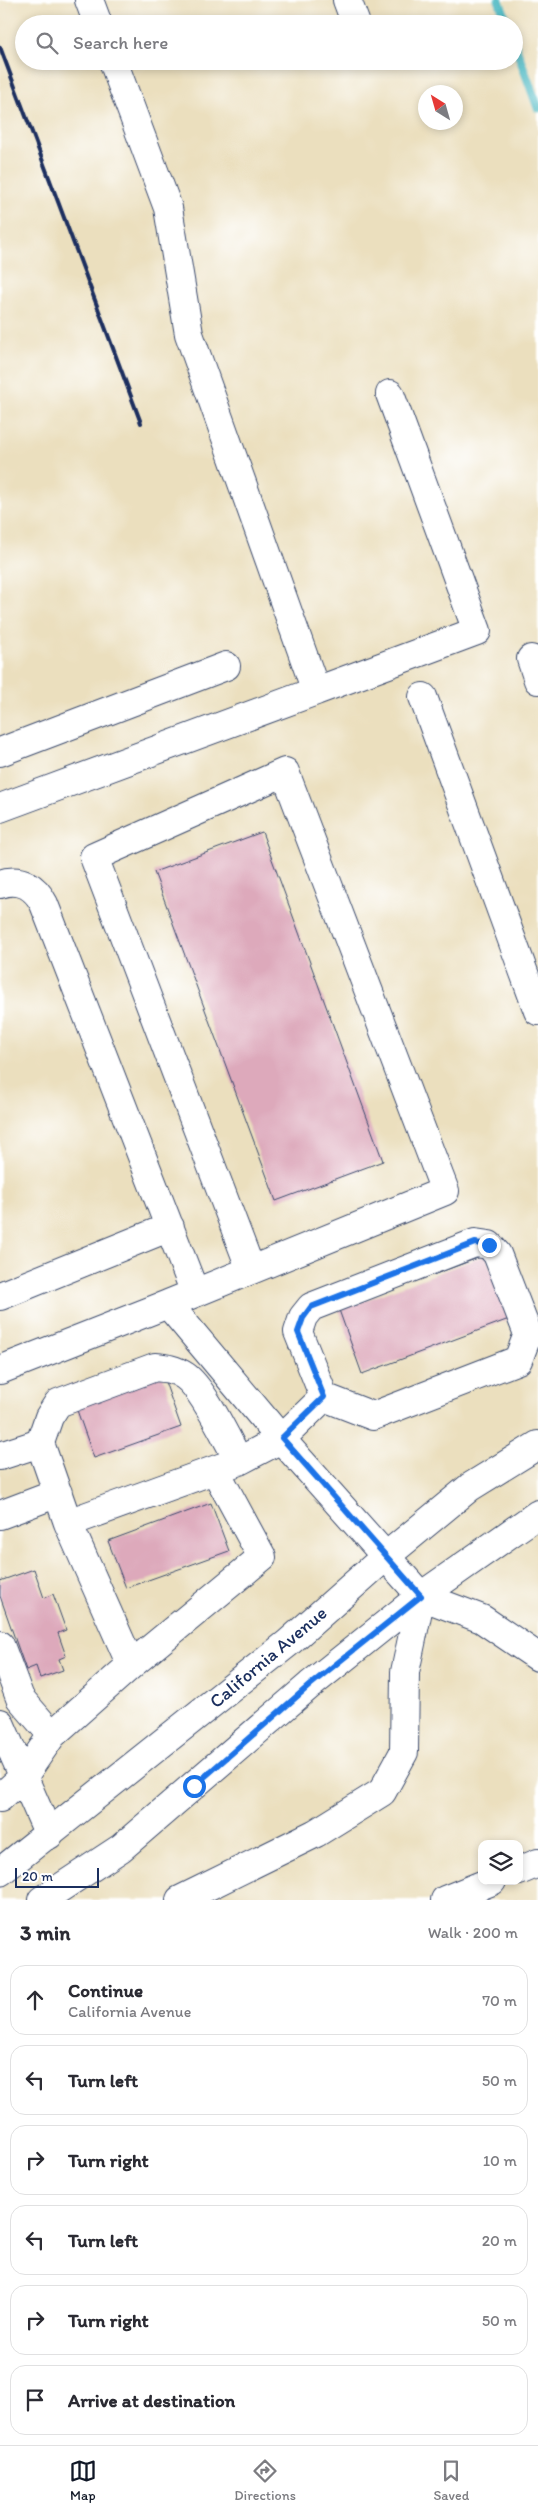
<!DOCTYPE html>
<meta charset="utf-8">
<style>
:root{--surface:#fff;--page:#f2f2f3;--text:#2b2b33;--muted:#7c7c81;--line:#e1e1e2;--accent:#111827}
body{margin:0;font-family:Itim,sans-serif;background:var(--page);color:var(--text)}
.controls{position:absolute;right:15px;bottom:15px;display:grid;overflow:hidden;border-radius:10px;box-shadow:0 2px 8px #0003}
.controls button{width:45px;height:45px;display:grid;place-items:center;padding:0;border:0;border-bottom:1px solid var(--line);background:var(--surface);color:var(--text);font:25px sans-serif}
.compass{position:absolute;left:418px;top:85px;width:45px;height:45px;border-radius:50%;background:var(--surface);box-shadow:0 2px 8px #0003;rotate:323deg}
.scale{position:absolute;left:15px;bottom:12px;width:84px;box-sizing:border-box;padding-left:5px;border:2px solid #1b2f5e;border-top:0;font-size:14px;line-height:18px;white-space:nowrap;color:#1b2f5e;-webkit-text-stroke:4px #fff;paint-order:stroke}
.stop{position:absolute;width:15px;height:15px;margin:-11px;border:4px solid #1a73e8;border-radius:50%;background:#fff}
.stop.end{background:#1a73e8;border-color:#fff;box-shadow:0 1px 5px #0008}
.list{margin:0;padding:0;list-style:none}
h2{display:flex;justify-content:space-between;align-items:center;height:65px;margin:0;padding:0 20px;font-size:21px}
h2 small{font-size:16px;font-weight:400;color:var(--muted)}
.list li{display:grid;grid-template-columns:32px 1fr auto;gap:15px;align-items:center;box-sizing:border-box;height:70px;margin:0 10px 10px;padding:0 10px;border:1px solid var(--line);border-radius:15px}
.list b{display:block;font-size:19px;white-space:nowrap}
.list p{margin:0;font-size:16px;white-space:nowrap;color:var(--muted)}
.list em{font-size:16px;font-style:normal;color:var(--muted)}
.icon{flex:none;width:28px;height:28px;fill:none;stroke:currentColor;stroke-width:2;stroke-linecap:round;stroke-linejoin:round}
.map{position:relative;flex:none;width:538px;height:1900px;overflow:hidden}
.search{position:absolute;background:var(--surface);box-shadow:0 2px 8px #0003;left:15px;right:15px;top:15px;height:55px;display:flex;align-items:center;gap:12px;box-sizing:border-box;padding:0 18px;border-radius:28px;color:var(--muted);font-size:19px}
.sheet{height:545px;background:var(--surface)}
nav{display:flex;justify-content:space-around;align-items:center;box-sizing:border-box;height:70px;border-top:1px solid var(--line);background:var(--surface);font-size:14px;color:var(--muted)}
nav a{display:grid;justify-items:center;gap:2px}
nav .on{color:var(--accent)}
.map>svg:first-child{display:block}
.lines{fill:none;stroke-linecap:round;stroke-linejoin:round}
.stream{stroke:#48b7c1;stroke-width:9}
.building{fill:#dda9bb}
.minor-casing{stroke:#3a496c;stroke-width:30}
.major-casing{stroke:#3a496c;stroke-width:30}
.highway-casing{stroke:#3a496c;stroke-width:30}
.minor{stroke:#fff;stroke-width:28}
.major{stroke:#fff;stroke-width:28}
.highway{stroke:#fff;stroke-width:28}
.rail{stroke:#1b2f5e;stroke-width:4}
.route{stroke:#1a73e8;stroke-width:6}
.labels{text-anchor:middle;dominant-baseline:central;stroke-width:5;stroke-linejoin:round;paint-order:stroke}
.street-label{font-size:19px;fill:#1b2f5e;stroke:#fff}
</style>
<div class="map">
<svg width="538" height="1900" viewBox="0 0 538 1900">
<rect width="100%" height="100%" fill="#fff"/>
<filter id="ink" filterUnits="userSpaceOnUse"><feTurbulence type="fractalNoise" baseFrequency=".02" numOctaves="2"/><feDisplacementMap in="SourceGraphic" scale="10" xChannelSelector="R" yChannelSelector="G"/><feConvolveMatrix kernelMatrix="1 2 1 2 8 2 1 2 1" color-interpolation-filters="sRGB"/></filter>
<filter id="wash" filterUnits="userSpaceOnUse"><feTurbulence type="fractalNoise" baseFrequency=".0096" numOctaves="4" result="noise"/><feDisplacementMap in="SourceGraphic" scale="20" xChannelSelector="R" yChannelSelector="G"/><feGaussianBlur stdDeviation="1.12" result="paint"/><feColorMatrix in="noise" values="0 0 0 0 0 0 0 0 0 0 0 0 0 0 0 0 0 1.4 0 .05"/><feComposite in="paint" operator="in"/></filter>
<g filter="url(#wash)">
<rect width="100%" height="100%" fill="#ebdfbe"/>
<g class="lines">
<path class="stream" d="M499,0l9,24
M514,42l24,66"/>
</g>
<g id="blocks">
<path class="building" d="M262,832l121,329 -107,40 -122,-329z
M486,1255l23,64 -147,55 -23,-64z
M163,1376l18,51 -87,31 -26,-73z
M211,1503l18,48 -103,37 -18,-47z
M34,1569l10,29 9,-4 13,36 -8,3 8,23 -7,3 4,11 -23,8 -4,-12 -10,4 -26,-74v-15z"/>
</g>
</g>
<g filter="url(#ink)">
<use href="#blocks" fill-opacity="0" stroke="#3a496c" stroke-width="1"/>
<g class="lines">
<g class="minor-casing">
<path id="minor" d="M89,0l9,24
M347,0l9,24
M531,659l7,21
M316,691l161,-60 -87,-237
M423,697l115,314
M0,752l226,-86
M0,808l316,-117 -127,-357 -21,-126 -55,-147
M0,884c20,-7 35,2 44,20l151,389
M0,1296l170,-69
M168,1304l277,-113 -160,-419 -191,85 157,413
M0,1370l168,-66 113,135 140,157
M0,1456l40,-13
M0,1515l58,-22
M68,1523l171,-62 42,-22 43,-42 49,19 145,-56 10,-26 -31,-80 -8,-9 -14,-2 -164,64 -8,10 -5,15 26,65
M0,1645l20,53 32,37
M131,1665l-63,-142 -28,-80 9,-26 9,-14 97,-36c11,1 20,2 30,9 18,12 42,64 54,85
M0,1723l49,112
M0,1798l23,-21 29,-42 79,-70 131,-108 -47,-87"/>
</g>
<g class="major-casing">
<path id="major" d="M0,1872l288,-229 97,-86 85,-70 68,-42
M42,1900l79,-52 189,-163 111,-89 117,-82"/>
</g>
<g class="highway-casing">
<path id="highway" d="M519,1871l19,-8
M180,1900l136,-67 66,-41 22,-40 1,-80 16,-76 61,23 56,38
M445,1900l47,-19"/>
</g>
<use href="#minor" class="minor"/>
<use href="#major" class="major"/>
<use href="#highway" class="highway"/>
<path class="rail" d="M0,47l141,376"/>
</g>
</g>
<g class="lines" filter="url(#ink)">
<path class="route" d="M194,1786l116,-101 111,-89 -139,-158 42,-41 -26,-65 5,-14 8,-11 164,-64 14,2"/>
</g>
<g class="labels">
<g class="street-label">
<text transform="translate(268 1657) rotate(-40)">California Avenue</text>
</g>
</g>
</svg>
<div class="controls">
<button><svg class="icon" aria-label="layers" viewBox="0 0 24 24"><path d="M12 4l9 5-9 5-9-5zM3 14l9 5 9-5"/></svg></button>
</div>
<svg class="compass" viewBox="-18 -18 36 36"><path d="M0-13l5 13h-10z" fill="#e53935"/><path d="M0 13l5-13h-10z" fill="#7c7c81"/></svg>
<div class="scale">20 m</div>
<div class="stop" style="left:194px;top:1786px"></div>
<div class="stop end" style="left:489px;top:1245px"></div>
<div class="search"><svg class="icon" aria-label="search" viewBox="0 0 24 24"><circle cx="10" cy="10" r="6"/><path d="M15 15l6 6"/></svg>Search here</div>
</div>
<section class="sheet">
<h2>3 min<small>Walk · 200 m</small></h2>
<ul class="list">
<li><svg class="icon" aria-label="ahead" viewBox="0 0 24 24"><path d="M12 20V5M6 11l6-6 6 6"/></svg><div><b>Continue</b><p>California Avenue</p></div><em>70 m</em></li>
<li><svg class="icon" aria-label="left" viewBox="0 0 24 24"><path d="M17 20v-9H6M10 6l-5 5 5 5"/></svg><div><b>Turn left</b></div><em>50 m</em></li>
<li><svg class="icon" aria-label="right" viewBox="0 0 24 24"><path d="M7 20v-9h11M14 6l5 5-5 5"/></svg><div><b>Turn right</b></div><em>10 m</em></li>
<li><svg class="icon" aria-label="left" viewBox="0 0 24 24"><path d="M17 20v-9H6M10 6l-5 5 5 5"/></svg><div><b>Turn left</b></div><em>20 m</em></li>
<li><svg class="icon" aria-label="right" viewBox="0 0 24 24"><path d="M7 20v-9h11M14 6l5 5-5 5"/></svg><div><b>Turn right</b></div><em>50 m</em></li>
<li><svg class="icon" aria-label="arrive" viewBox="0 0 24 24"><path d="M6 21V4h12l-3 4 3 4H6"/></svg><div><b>Arrive at destination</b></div></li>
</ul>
</section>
<nav>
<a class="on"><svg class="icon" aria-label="map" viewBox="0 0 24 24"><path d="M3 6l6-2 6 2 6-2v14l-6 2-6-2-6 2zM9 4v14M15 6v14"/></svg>Map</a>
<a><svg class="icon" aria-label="directions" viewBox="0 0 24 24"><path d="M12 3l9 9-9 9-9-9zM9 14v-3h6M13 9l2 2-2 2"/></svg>Directions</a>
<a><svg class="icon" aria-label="saved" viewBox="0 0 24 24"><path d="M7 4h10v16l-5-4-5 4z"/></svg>Saved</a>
</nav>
